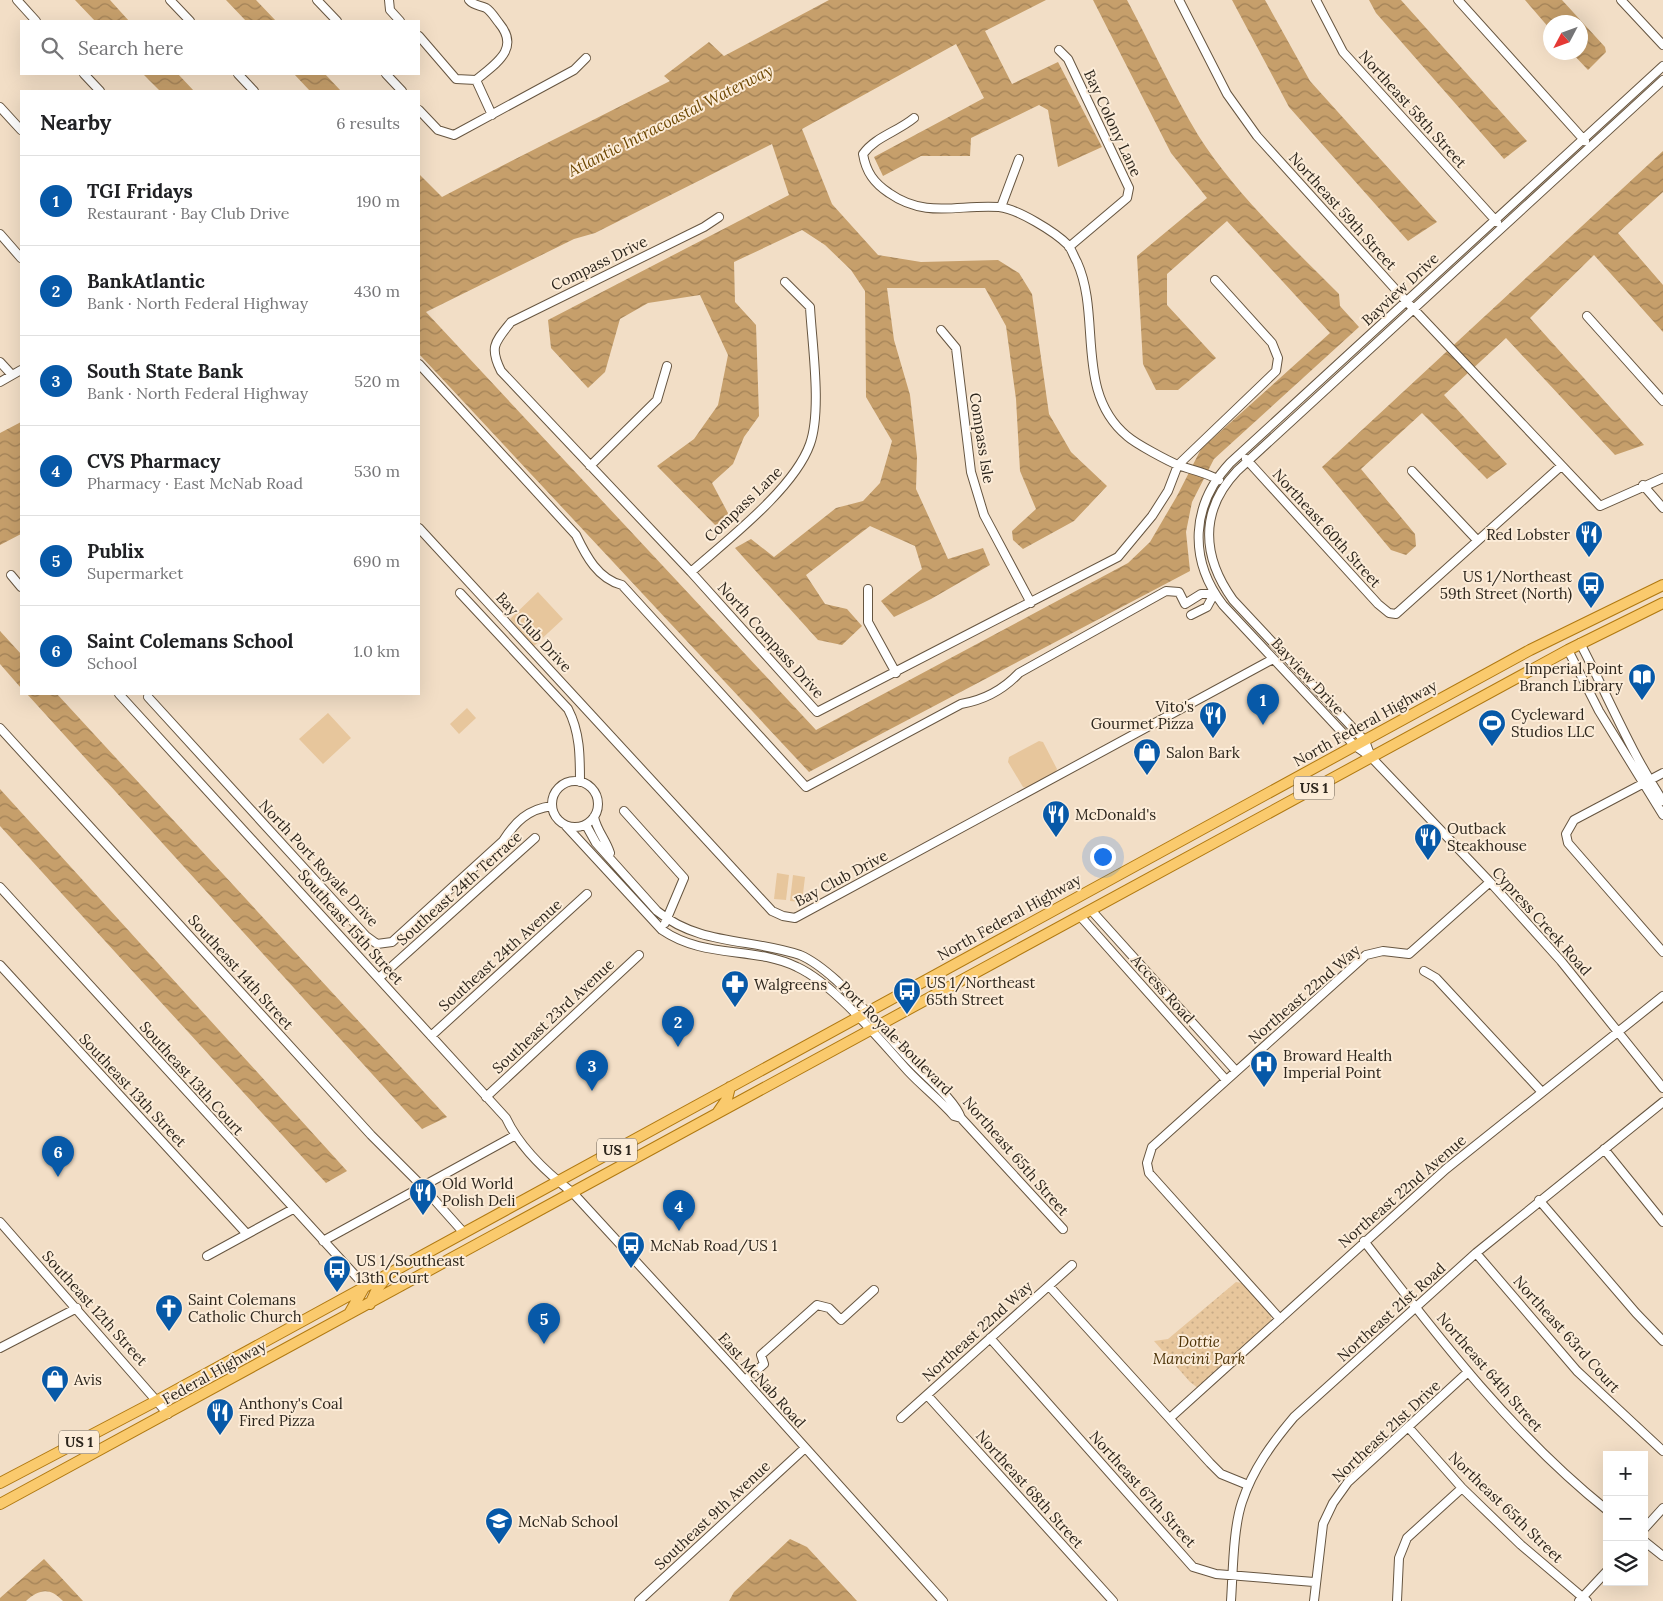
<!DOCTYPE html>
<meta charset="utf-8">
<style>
:root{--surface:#fff;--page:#f2f2f2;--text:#202124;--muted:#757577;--line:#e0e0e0;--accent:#0759a8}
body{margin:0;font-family:Lora,serif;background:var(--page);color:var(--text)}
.controls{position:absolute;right:15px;bottom:15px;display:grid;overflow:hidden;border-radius:0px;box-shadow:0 5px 20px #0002}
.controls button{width:45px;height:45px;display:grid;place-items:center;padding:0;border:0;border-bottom:1px solid var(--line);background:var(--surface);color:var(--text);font:25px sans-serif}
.compass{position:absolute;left:1543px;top:15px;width:45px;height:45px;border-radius:50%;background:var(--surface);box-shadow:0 5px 20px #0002;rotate:229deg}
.you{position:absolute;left:1102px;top:856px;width:18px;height:18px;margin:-12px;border:4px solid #fff;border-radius:50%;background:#1a73e8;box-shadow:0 0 0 8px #1a73e833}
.badge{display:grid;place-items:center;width:32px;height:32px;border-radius:50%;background:var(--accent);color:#fff;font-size:16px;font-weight:700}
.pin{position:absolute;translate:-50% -41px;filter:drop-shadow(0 1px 2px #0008)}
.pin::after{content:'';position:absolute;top:26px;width:18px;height:15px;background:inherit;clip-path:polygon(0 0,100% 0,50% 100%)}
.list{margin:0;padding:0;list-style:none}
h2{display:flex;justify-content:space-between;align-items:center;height:65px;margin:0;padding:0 20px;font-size:21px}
h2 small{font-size:16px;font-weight:400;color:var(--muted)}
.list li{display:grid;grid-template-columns:32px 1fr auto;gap:15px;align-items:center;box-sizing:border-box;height:90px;padding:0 20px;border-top:1px solid var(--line)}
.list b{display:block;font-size:19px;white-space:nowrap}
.list p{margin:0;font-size:16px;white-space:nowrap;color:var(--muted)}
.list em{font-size:16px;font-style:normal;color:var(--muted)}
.icon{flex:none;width:28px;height:28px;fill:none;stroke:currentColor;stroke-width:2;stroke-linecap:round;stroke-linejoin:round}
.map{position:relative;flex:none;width:1663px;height:1601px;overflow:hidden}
.search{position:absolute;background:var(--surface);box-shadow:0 5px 20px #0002;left:20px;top:20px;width:400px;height:55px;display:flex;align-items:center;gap:12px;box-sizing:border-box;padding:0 18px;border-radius:0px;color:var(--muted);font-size:19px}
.panel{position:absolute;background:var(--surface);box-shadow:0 5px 20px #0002;left:20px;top:90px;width:400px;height:605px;border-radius:0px}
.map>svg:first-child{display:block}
.grass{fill:#e7c69c}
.park{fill:url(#park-dots)}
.water{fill:url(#water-waves)}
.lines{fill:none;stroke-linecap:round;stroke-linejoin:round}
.minor-casing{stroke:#665540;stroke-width:10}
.major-casing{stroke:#b07911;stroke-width:12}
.minor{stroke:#fff;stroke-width:8}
.major{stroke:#faca6d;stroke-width:10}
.labels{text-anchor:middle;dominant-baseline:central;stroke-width:4;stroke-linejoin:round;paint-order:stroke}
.shield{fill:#fcecd8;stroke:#6b6155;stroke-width:1}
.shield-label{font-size:14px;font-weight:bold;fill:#2d261d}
.street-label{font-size:15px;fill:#2d261d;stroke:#fcecd8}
.poi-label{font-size:15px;fill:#2d261d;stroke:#fcecd8;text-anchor:start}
.park-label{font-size:15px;font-style:italic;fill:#4c3206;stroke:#fcecd8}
.water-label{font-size:16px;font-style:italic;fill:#6c4601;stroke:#fcecd8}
</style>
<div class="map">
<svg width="1663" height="1601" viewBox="0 0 1663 1601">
<defs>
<pattern id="park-dots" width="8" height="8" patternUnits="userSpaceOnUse" patternTransform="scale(1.25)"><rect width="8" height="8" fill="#e7c69c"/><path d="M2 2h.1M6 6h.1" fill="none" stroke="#c6aa86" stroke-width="1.8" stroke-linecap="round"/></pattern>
<pattern id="water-waves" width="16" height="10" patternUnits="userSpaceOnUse" patternTransform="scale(1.25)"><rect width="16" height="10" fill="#c69f6b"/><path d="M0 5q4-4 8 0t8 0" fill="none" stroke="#a18157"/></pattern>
</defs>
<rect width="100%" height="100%" fill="#f2dec6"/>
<path class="grass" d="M538,592l25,27 -29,27 -24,-27z
M467,708l9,10 -17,16 -9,-10z
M328,713l23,25 -28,26 -24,-25z
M1039,741l4,1 14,27 -2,4 -28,15 -4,-1 -15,-25 1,-5z
M777,873l12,2 -3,25 -12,-1z
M793,875l12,2 -3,25 -12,-1z"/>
<path class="park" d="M1236,1282l6,1 29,32v7l-73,66 -8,-6 -36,-41 14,-2z"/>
<path class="water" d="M75,0h35l19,21h-34z
M226,0h30l20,21h-30z
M829,0h217l-61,31 27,53 46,-22 44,85 -44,20 -10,-57 -9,-5 -68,33 -1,18h-49l-38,20 -9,-19 110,-59 -28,-54 -154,85 30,75 46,51 43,7 77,-2 21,13 13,21 17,120 22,38 36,34 -33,35 -51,28 -10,-9 -1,-9 24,-22 -16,-38 -4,-72 -10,-73 -21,-38h-98l7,52 16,55 7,62 -1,32 32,70 35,-11 7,17 -59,34 -37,18 -13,-16 41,-32 -7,-23 -45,-20 -64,49 19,29 22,5 15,17 -20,19 -24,-5 -83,-92 16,-9 23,18 62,-49 27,-7 17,-18 12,-42 -26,-44 -1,-106 -14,-21 -26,-25 -23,-15 -68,32 1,40 21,23 3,91 -15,21 -11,27 -21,19 17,32 -9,15 -63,-64 37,-27 24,-34 10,-50 -28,-60 -52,8 -28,16 -15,53 -17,16 -37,-40 -3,-28 241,-125 -17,-51 -177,89 -21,6 -148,73 390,418 312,-167 22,-21 27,-46 24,-47 129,-116 -103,-112 -60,53v31l49,53 -38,32h-22l-13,-26 -6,-108 70,-58 -36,-45 -78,-153h34c24,45 45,92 71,135 36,57 93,111 141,159l1,12 19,21 -145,132 -22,43 -6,30 4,39 -381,201 -390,-418v-180l23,23c75,-40 152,-77 228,-116l-6,-5 45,-34 15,14z
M1232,0h33l45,81 127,141 -29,19 -119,-134z
M1369,0h32l126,141 -23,18 -128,-146z
M1525,0h37l43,47 1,5 -18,18 -16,-17 8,-1v-30h-30v7z
M143,74h35l16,17h-34z
M294,74h31l16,17h-31z
M1663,151v41l-45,41 45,52v47l-69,-77 -64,63 114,127 -29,10 -109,-117 -62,57 63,69 -20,15 -65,-66 -61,56 54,65 1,12 -10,9 -15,-5 -69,-83z
M21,422v112l-21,11v-112z
M0,631l21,23v34l-21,-24z
M27,694h30l390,423 -25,12z
M0,789l347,382 -21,12 -326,-357z
M790,1539l17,8 50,54h-128l5,-9z
M44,1559l39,42h-20c-13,-14 -24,-12 -37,0h-26v-3z"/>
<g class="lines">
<g class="minor-casing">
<path id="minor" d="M17,0l19,21
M170,0l20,21
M317,0l20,21
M389,0l1,10 10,11
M469,0c5,6 11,5 17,8 5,3 9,10 13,15 22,26 -4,41 -23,57
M1179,0l48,94 30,42 149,165 194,205 63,-28
M1316,0l27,52 154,170
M1458,0l127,141
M1621,0l42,45
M419,36l37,43 20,1 16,35
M1059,50l9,9 61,129 -2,10 -58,49
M1663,66l-433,397c-39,42 -42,96 -7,142l132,141 16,11 119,125 71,79 102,127
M84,74l16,17
M238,74l16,17
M386,74l16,17
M0,107l21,23
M419,110l19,20 16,5 120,-65 12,-12
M914,118c-17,14 -39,19 -51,36 3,18 11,29 26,39 37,26 70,11 110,14 19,2 56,25 69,38 4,5 6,12 9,17 25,55 -3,130 50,174 9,8 41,25 53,30 13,4 27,7 39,14
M1001,207l18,-48
M719,217l-15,10 -193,95c-16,20 -22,25 -10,49l190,201 126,140 301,-155 34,-41 16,-25 10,-26 98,-94 2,-13 -6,-15 -57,-63
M0,234l21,24
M1587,316l76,85
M941,330l15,18 15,124 13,43 47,88
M0,362l12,13
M419,364l157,171c10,21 22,44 46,50l184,202 155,-83c24,-4 42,-14 58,-31l147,-82 13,1 6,12 16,-10h13l-7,13 -16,8
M0,382l21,-12
M1246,459l132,145 11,9 7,1 165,-148
M590,466l67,-66 10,-34
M1412,471l65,69
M1643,485l20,23
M419,528l353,383 11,5 12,2 478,-259
M691,572c36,-32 103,-83 119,-128 12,-34 2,-100 0,-137l-25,-25
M11,575l10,12
M868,589v33l28,51
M460,593l108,116c12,23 12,47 12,73
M1580,643c28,53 50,108 83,158
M1568,650l31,61 64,104
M119,694l387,424c14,30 41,55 67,75l159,173 211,235
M148,697l218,239 11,8 15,-2 111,-101c12,-19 25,-32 49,-35
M0,728l371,407 51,51 42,47
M1371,757l-6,-16 -132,-141c-31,-43 -34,-89 4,-129l426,-391
M1663,773l-89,47 -8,14 2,9 95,109
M552 804a23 23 0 1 1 46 0a23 23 0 1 1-46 0Z
M624,811l60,67 -19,45
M594,817c3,14 12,23 16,36
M586,825l10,18 61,68c43,35 93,27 143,44 12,5 27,17 37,26 27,26 51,56 77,83 14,15 41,36 47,54l102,111
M566,826l96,104c42,29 92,16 135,37 37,17 83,73 111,104 15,16 32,29 46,45l7,2
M0,887l365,399
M1091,910l145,161
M1080,916l146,164
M0,965l246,268
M1424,971l12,7 105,113
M379,978l156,-140
M431,1036l156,-142
M486,1097l153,-142
M1604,1149l59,73
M1539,1200l97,113 27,28
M0,1222l168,192
M323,1241l191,-105
M1364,1241c74,96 148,193 243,269
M1476,1253l101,118 86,80
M207,1256l86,-47
M1049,1286l161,177 11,11 27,11
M1280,1319l-131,-146 -2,-10 5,-16 214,-192 17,-4 26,3 81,-72
M990,1338l203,229 23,7 98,8
M0,1348l77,-40
M745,1380l19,-16 -3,-9 56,-50 12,3 12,12 33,-30
M927,1395l186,206
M901,1418l171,-153
M1170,1418l276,-249 217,-173
M1409,1428l53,60 59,57 66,56
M1644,1529l19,-21
M1644,1541l19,15
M639,1601l166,-153
M1231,1601c2,-29 2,-72 11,-99 11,-33 30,-59 52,-85l182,-164 187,-151
M1314,1601l9,-77 10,-21 15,-21 120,-110
M1397,1601l2,-43 8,-20 55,-50
M1579,1601l28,-30"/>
</g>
<g class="major-casing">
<path id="major" d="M718,1112l9,-13 3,-12
M370,1304l7,-15 9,-11
M349,1314l16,-28
M0,1483l158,-83 1372,-750 133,-65
M0,1504l1568,-854 95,-47"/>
</g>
<use href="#minor" class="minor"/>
<use href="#major" class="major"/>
</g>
<defs>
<g id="restaurant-pin" transform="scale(1.4375)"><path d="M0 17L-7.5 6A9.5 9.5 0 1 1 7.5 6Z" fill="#0759a8" stroke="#fcecd8"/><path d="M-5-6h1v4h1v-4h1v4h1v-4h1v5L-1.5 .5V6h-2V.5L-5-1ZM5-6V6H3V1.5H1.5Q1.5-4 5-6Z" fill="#fff"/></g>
<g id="bus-pin" transform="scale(1.4375)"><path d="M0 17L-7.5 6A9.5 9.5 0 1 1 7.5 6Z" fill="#0759a8" stroke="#fcecd8"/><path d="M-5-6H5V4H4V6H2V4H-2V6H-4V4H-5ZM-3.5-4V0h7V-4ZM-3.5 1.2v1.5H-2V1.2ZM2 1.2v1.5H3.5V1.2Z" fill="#fff"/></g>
<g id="library-pin" transform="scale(1.4375)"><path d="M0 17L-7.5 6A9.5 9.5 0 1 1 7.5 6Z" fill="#0759a8" stroke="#fcecd8"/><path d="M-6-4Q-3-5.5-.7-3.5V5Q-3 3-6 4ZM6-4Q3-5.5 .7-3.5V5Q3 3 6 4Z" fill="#fff"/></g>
<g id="stadium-pin" transform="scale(1.4375)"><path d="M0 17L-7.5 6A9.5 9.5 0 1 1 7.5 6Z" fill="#0759a8" stroke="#fcecd8"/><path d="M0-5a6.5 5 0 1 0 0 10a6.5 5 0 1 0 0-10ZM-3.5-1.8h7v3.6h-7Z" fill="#fff"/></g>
<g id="shop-pin" transform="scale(1.4375)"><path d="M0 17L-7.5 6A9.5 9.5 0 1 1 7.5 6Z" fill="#0759a8" stroke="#fcecd8"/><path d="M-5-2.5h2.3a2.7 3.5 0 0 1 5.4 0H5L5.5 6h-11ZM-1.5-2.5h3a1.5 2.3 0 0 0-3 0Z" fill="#fff"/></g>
<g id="pharmacy-pin" transform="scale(1.4375)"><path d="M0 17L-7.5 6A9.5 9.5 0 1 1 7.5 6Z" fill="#0759a8" stroke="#fcecd8"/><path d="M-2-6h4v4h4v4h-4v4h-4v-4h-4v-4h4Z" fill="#fff"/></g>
<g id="hospital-pin" transform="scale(1.4375)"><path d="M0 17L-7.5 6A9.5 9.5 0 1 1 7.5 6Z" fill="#0759a8" stroke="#fcecd8"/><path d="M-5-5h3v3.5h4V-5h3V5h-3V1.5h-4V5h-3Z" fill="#fff"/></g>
<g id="church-pin" transform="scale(1.4375)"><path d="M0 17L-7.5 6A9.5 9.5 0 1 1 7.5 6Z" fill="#0759a8" stroke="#fcecd8"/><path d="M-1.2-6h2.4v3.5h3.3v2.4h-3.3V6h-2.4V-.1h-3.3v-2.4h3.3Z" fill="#fff"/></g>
<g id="school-pin" transform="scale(1.4375)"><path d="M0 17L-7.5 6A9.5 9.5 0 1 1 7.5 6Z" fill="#0759a8" stroke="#fcecd8"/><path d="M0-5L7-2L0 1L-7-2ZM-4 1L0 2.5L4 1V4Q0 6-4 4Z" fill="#fff"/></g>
</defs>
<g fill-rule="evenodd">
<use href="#restaurant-pin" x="1589" y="534"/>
<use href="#bus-pin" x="1591" y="585"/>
<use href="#library-pin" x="1642" y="677"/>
<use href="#restaurant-pin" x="1213" y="715"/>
<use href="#stadium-pin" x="1492" y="723"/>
<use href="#shop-pin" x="1147" y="752"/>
<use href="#restaurant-pin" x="1056" y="814"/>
<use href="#restaurant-pin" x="1428" y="837"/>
<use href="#pharmacy-pin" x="735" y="984"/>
<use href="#bus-pin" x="907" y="991"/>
<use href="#hospital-pin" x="1264" y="1064"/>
<use href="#restaurant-pin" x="423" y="1192"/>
<use href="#bus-pin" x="631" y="1245"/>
<use href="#bus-pin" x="337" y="1269"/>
<use href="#church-pin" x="169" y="1308"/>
<use href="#shop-pin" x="55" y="1379"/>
<use href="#restaurant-pin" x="220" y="1412"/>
<use href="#school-pin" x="499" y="1521"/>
</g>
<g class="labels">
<g class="shield">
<rect x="1294" y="776.5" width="40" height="23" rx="4"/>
<rect x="597" y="1138.5" width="40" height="23" rx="4"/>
<rect x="59" y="1430.5" width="40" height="23" rx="4"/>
</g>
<g class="shield-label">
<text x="1314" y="788">US 1</text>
<text x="617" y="1150">US 1</text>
<text x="79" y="1442">US 1</text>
</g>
<g class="street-label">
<text transform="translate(1413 109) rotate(48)">Northeast 58th Street</text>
<text transform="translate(1113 123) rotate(65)">Bay Colony Lane</text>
<text transform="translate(1343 211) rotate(48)">Northeast 59th Street</text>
<text transform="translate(599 263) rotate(-26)">Compass Drive</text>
<text transform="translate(1400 289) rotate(-43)">Bayview Drive</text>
<text transform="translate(982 438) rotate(81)">Compass Isle</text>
<text transform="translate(743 504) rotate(-44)">Compass Lane</text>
<text transform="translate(1327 528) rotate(48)">Northeast 60th Street</text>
<text transform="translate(534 632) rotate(47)">Bay Club Drive</text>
<text transform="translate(771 640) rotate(48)">North Compass Drive</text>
<text transform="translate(1308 676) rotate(47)">Bayview Drive</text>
<text transform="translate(1365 723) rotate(-29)">North Federal Highway</text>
<text transform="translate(319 863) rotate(47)">North Port Royale Drive</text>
<text transform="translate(841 878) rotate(-28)">Bay Club Drive</text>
<text transform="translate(459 888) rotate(-42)">Southeast 24th Terrace</text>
<text transform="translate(1009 917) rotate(-29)">North Federal Highway</text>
<text transform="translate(1542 921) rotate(48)">Cypress Creek Road</text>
<text transform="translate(351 927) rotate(48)">Southeast 15th Street</text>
<text transform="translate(500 955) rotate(-42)">Southeast 24th Avenue</text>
<text transform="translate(241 972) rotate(48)">Southeast 14th Street</text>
<text transform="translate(1163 989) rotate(48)">Access Road</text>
<text transform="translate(1304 994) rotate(-41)">Northeast 22nd Way</text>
<text transform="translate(553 1016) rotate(-43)">Southeast 23rd Avenue</text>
<text transform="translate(896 1038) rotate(45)">Port Royale Boulevard</text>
<text transform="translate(192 1078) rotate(48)">Southeast 13th Court</text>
<text transform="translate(133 1090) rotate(47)">Southeast 13th Street</text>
<text transform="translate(1016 1156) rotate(49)">Northeast 65th Street</text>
<text transform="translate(1402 1191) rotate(-41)">Northeast 22nd Avenue</text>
<text transform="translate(95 1308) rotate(48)">Southeast 12th Street</text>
<text transform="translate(1391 1312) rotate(-42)">Northeast 21st Road</text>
<text transform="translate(977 1331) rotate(-42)">Northeast 22nd Way</text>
<text transform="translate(1567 1334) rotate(48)">Northeast 63rd Court</text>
<text transform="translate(214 1372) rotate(-29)">Federal Highway</text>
<text transform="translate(1490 1372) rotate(49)">Northeast 64th Street</text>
<text transform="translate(762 1380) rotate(48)">East McNab Road</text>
<text transform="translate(1386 1431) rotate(-43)">Northeast 21st Drive</text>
<text transform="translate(1030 1489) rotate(48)">Northeast 68th Street</text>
<text transform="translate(1143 1489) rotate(48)">Northeast 67th Street</text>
<text transform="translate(1506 1507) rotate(44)">Northeast 65th Street</text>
<text transform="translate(712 1515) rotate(-43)">Southeast 9th Avenue</text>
</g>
<g class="poi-label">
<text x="1570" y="534" text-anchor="end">Red Lobster</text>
<text x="1572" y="576" text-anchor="end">US 1/Northeast<tspan x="1572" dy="17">59th Street (North)</tspan></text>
<text x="1623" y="668" text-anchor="end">Imperial Point<tspan x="1623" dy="17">Branch Library</tspan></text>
<text x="1194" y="706" text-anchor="end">Vito's<tspan x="1194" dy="17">Gourmet Pizza</tspan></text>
<text x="1511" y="714">Cycleward<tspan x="1511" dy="17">Studios LLC</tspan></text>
<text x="1166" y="752">Salon Bark</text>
<text x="1075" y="814">McDonald's</text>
<text x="1447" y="828">Outback<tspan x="1447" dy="17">Steakhouse</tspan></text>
<text x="926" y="982">US 1/Northeast<tspan x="926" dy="17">65th Street</tspan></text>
<text x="754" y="984">Walgreens</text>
<text x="1283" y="1055">Broward Health<tspan x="1283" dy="17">Imperial Point</tspan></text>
<text x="442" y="1183">Old World<tspan x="442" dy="17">Polish Deli</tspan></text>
<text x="650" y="1245">McNab Road/US 1</text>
<text x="356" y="1260">US 1/Southeast<tspan x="356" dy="17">13th Court</tspan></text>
<text x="188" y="1299">Saint Colemans<tspan x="188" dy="17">Catholic Church</tspan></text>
<text x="74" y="1379">Avis</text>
<text x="239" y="1403">Anthony's Coal<tspan x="239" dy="17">Fired Pizza</tspan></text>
<text x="518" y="1521">McNab School</text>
</g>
<g class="park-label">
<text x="1199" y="1341">Dottie<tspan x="1199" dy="17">Mancini Park</tspan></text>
</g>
<g class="water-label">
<text transform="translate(670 120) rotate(-27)">Atlantic Intracoastal Waterway</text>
</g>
</g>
</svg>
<div class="controls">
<button>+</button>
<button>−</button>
<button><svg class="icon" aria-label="layers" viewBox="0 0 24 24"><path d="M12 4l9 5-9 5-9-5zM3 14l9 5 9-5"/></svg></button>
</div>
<svg class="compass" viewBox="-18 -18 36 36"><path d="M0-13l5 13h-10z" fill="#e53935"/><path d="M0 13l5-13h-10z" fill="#757577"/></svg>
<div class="you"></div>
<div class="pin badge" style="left:1263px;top:725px">1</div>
<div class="pin badge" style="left:678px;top:1047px">2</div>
<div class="pin badge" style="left:592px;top:1091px">3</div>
<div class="pin badge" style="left:679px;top:1231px">4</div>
<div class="pin badge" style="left:544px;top:1344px">5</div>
<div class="pin badge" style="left:58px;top:1177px">6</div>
<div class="search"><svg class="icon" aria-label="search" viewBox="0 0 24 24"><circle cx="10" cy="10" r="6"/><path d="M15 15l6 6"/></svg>Search here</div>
<section class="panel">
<h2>Nearby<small>6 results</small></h2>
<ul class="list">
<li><span class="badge">1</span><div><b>TGI Fridays</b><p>Restaurant · Bay Club Drive</p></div><em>190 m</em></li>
<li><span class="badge">2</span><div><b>BankAtlantic</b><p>Bank · North Federal Highway</p></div><em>430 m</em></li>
<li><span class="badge">3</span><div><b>South State Bank</b><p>Bank · North Federal Highway</p></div><em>520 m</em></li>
<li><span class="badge">4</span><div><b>CVS Pharmacy</b><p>Pharmacy · East McNab Road</p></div><em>530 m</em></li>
<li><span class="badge">5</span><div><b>Publix</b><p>Supermarket</p></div><em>690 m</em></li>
<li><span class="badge">6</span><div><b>Saint Colemans School</b><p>School</p></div><em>1.0 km</em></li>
</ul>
</section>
</div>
